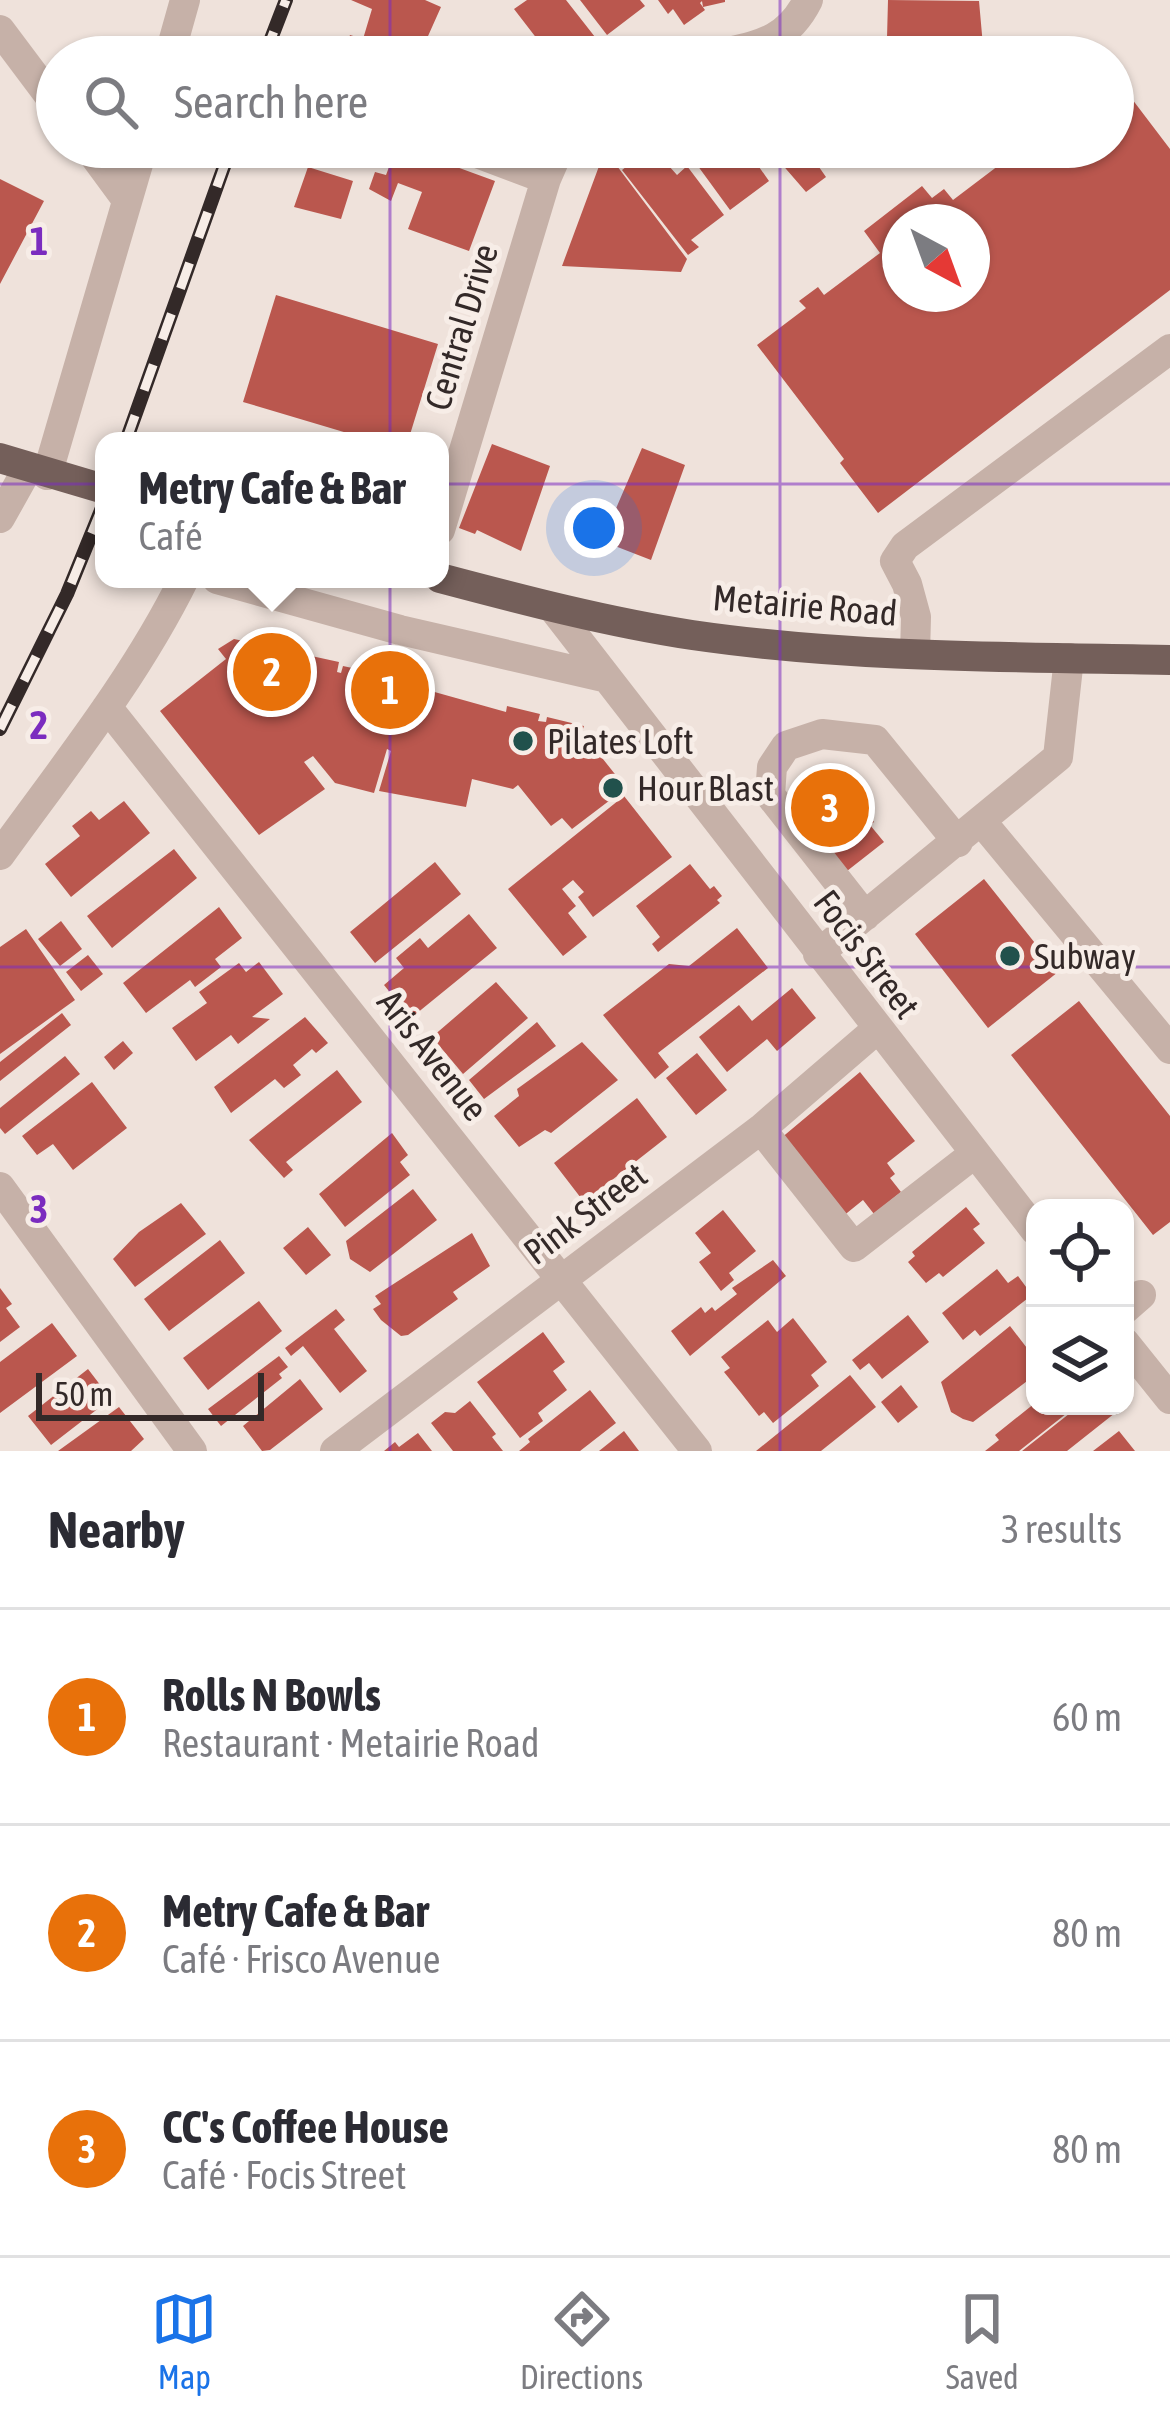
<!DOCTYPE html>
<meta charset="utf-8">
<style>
:root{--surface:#fff;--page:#f7f7f7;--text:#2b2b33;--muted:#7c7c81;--line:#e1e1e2;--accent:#1a73e8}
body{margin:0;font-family:"Asap Condensed",sans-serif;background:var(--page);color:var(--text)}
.controls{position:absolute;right:36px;bottom:36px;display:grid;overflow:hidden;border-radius:24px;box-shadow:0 3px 9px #0004}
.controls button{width:108px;height:108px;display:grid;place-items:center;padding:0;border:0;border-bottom:3px solid var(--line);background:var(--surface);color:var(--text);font:60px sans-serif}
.compass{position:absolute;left:882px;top:204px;width:108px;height:108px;border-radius:50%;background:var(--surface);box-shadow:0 3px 9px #0004;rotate:139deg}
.scale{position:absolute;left:36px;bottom:30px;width:228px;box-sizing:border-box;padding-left:12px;border:6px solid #332928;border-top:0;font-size:33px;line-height:42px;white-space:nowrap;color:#332928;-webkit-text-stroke:9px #f7ede7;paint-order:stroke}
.you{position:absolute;left:594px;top:528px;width:42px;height:42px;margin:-30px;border:9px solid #fff;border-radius:50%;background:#1a73e8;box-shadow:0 0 0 18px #1a73e833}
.badge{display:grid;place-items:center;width:78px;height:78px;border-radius:50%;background:var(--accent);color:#fff;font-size:39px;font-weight:700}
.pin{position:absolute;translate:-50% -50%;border:6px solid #fff;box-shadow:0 3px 12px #0006}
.popup{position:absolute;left:95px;top:432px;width:354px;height:156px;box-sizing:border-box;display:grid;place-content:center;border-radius:24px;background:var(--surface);filter:drop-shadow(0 3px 9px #0005);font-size:39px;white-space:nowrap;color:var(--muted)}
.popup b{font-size:45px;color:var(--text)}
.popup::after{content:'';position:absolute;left:50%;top:100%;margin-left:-24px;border:24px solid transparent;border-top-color:var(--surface)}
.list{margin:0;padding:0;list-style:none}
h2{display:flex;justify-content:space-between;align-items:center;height:156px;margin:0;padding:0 48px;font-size:51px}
h2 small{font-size:39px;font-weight:400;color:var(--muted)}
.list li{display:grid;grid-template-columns:78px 1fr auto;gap:36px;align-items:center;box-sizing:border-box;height:216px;padding:0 48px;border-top:3px solid var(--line)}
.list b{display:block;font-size:45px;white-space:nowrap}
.list p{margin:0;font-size:39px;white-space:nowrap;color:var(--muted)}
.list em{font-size:39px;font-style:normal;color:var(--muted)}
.icon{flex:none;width:66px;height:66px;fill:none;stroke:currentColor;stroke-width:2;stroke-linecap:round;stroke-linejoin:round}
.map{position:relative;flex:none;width:1170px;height:1451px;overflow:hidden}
.search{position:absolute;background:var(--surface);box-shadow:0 3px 9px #0004;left:36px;right:36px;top:36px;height:132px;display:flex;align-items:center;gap:30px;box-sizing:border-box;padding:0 42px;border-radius:66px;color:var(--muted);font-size:45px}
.sheet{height:804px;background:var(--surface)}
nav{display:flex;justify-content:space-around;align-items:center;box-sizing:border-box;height:168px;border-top:3px solid var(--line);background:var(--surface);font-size:33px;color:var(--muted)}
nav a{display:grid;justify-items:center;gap:6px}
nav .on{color:var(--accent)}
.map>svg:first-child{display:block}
.building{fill:#ba574e;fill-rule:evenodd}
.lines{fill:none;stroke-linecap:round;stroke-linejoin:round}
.minor{stroke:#c6b1a8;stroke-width:30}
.major{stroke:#745f5a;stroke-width:30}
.rail-casing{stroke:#332928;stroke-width:14}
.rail{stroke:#f7ede7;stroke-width:9;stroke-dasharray:27;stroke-linecap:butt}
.grid{fill:none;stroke:#7b2cbf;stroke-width:3;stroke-opacity:0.55}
.poi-dot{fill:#21514c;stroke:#f7ede7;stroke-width:4.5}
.labels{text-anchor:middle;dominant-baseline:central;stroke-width:10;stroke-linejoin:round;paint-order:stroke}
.street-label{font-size:36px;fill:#332928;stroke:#f7ede7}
.poi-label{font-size:36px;fill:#332928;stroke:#f7ede7;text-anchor:start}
.grid-label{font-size:39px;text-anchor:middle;font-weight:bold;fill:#7b2cbf;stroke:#f7ede7;stroke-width:10;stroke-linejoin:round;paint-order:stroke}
</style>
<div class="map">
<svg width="1170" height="1451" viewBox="0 0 1170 1451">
<rect width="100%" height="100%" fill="#efe2db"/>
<path class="building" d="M351,0h74l16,7 -21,47 -27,-7 -4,10h-48l9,-22 13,4 9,-30z
M527,0h39l29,37 -27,20h-17l-37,-48z
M580,0h60l5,6 -38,29z
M658,0h67v2l-22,5 -1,-6 -2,2 5,7 -21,15 -11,-16 -5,5z
M888,0l91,1 5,56h-71v-21h-22v15h-16v-14l12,1z
M1113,74l57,75v141l-292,223 -38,-50 4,-4 -87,-114 49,-37 -7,-7 19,-14 6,8 56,-42 -16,-22 58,-45 10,12 12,-9 9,11 70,-53h90zM900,222h72v72h-72z
M652,147l25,28 10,-9 37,49 -33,25 8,7 -11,8 -66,-85z
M684,147h61l24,34 -39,29z
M767,147h79l-27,20 7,10 -20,15z
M605,150l82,109 -6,13 -119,-6z
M394,154l24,9 3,-9 74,27 -26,70 -61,-22 14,-37 -24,-9 -7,18 -22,-12 6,-17 11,3z
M308,167l45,14 -12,38 -47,-12z
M0,179l44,22 -44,83z
M276,295l162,49 -30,97h-34l-131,-39z
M492,444l58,22 -29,85 -44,-21 -2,4 -16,-6z
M642,448l43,17 -34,95 -49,-19z
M234,639l105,23 -2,10 4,1 2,-7 23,5 -1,6 9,2 1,-3 28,5 -2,6 4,2 1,-5 100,28 1,-6 33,8 -2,7 8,1 1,-5 37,9 -3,8 8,9 5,-5 5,7 -4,4 31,39 -54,41 -10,-11 -11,8 -33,-41 -5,4 -41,-10 -6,28 -87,-16 12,-40 -4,-2 -13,44 -39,-10 -22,-27 -9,6 21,27 -66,46 -99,-124 66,-52 -8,-10z
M823,765l20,26 4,-4 27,35 -4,3 14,17 -37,29 -61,-76z
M624,796l48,61 -79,60 -15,-20 6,-5 -11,-12 -11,9 14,17 -8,7 19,24 -24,19 -55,-67z
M124,801l26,32 -79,64 -26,-33 35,-28 -8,-10 19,-15 8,9z
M174,849l23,29 -85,70 -25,-32z
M435,862l26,32 -86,69 -25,-31z
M690,864l20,25 4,-3 8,10 -5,4 3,3 -62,49 -6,-8 8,-7 -24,-31z
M984,879l74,93 -70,56 -73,-94z
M219,907l23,31 -27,21 6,8 -26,20 -5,-7 -44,33 -23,-30z
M469,914l28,34 -86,70 -27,-33 20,-17 -8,-10 24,-20 8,10z
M61,921l21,28 -22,17 -22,-27z
M737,928l31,40 -110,85 11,14 -14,12 -52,-64 66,-51 20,2z
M26,929l49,71 -75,54v-107z
M88,955l15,19 -22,17 -15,-19z
M259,962l24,32 -31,23 18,2 -32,25 -7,-9 -35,26 -24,-33 35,-25 -8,-11 40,-29 7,9z
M496,982l32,36 -65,56 -31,-37z
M792,988l24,30 -39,33 -10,-12 -40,33 -28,-35 40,-32 13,16z
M1079,1001l91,115v106l-17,13 -142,-180z
M62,1013l9,12 -71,56v-19z
M305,1017l23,26 -12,10 -4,-4 -19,16 8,10 -17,13 -9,-9 -44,34 -17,-26z
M537,1022l19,24 -72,53 -15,-19z
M123,1041l10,12 -19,17 -10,-13z
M582,1042l36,38 -67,53 -6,-3 -26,17 -25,-31 25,-20 -2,-7z
M697,1053l30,37 -31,25 -30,-37z
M65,1056l15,18 -75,60 -5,-6v-20z
M337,1070l25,32 -76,60 7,8 -9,8 -35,-38z
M860,1072l55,69 -28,22 8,11 -5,4 11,14 -27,22 -11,-14 -21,17 -62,-78z
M92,1082l35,46 -54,42 -20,-26 -16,11 -15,-19z
M637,1098l30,39 -83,65 -30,-39z
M392,1133l16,22 -8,7 10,13 -65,52 -26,-33z
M413,1189l24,31 -67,52 -20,-13 -4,-18z
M181,1203l25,31 -71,53 -22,-28 26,-27z
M966,1207l14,17 -7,5 12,14 -42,34 -4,-4 -13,10 -18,-21 7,-6 -3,-4z
M723,1210l33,41 -27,22 5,7 -13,11 -22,-29 12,-9 -16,-20z
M308,1227l23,28 -25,20 -23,-27z
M472,1233l18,33 -37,26 5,7 -50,36 -7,1 -20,-16 -8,-11 8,-5 -6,-8z
M220,1240l25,33 -76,58 -25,-32z
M773,1260l13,16 -96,80 -19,-25 30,-24 4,6 7,-6 3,4 22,-17 -5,-6z
M997,1269l11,14 10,-7 14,19 -52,41 -5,-6 -12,10 -21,-27z
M0,1288l12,16 -6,4 14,19 -20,15z
M259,1301l23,30 -74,59 -25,-32z
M336,1309l9,11 -11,9 33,42 -27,22 -37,-47 -12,10 -6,-8z
M908,1315l21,27 -47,37 -13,-16 -9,7 -8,-10z
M793,1318l34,44 -16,13 8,11 -46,37 -9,-11 -5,4 -18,-23 -17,-21 6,-4 -9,-11 47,-37 9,12z
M52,1323l25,33 -77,57v-51z
M1010,1326l20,26 5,-3v26l-62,47 -10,-3 -12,-7 -10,-30z
M543,1332l22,30 -12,9 14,19 -29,23 5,8 -23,17 -43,-56z
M279,1356l9,11 -9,7 3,4 -61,48 -13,-17z
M88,1369l13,17 -7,6 10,12 -53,41 -23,-29z
M850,1375l26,32 -55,44h-65z
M300,1379l23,30 -53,41 -8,1 -19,-25z
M901,1385l17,22 -20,16 -17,-21z
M590,1390l26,33 -36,28h-61l11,-9 -2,-3z
M470,1401l26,33 -4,3 11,14h-50l-22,-28 14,-11 10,1z
M1035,1403v3h41l-57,45h-34l14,-11 -4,-5z
M1079,1406h31l5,7 -48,38h-45z
M119,1407l25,32 -13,12h-73z
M624,1431l15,20h-40z
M1119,1431l16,20h-42z
M418,1433l14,18h-48l11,-9 4,5z"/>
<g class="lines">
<path class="minor" d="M0,30l57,76
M169,57l16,-57
M707,57c46,-12 78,-11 101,-57
M88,147l39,53
M461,147l85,32
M47,475l96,-328
M0,518l28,-50
M440,530l106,-351 14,-32
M217,579l183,51 207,48
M553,608l482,622
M915,654l1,-37 -9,-33 -12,-23 10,-15 265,-197
M107,707l590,744
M982,822l188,227
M0,855c65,-90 135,-177 184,-276
M865,916l-95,-121 2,-28 14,-21 36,-12 53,6 83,102
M818,954l240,-197 11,-99
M761,1129l93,118 120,-93
M0,1187l192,264
M1125,1309l16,-14
M1125,1343l45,56
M335,1451l426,-322 115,-99"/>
<path class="major" d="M0,458l104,31
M440,578c83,22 167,44 252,57 158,23 319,22 478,25"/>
<g class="rail-casing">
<path id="rail" d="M264,57l22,-57
M126,441l105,-294
M0,729l67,-135 37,-91"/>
</g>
<use href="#rail" class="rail"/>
</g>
<path class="grid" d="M390,0v57M780,0v57M390,147v1304M780,147v1304M0,484h1170M0,967h1170"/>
<g class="poi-dot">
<circle cx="523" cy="741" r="12"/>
<circle cx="613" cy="788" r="12"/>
<circle cx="1010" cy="956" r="12"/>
</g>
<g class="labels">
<g class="street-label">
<text transform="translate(461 327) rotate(-73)">Central Drive</text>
<text transform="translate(805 605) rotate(5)">Metairie Road</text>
<text transform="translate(867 954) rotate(53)">Focis Street</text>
<text transform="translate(433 1055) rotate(52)">Aris Avenue</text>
<text transform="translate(585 1213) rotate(-37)">Pink Street</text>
</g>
<g class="poi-label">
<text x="547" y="741">Pilates Loft</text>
<text x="637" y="788">Hour Blast</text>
<text x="1034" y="956">Subway</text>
</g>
</g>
<g class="grid-label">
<text x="39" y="255">1</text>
<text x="39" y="739">2</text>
<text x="39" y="1223">3</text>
</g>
</svg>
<div class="controls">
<button><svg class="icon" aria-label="locate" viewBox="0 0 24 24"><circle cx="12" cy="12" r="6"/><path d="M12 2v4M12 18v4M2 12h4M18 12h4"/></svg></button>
<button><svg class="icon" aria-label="layers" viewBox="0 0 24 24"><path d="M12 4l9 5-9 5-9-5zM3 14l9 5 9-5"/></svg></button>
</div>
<svg class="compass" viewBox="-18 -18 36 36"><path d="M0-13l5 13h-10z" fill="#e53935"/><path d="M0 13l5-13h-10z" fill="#7c7c81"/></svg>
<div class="scale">50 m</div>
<div class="you"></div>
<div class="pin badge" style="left:390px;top:690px;background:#e8710a">1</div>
<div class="pin badge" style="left:272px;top:672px;background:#e8710a">2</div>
<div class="popup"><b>Metry Cafe &amp; Bar</b>Café</div>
<div class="pin badge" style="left:830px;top:808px;background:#e8710a">3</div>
<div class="search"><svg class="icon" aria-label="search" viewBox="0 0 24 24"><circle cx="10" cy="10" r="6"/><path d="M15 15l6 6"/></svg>Search here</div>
</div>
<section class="sheet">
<h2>Nearby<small>3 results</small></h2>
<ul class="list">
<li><span class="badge" style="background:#e8710a">1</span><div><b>Rolls N Bowls</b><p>Restaurant · Metairie Road</p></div><em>60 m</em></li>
<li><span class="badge" style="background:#e8710a">2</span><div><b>Metry Cafe &amp; Bar</b><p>Café · Frisco Avenue</p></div><em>80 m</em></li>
<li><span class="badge" style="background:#e8710a">3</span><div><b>CC's Coffee House</b><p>Café · Focis Street</p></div><em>80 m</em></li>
</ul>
</section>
<nav>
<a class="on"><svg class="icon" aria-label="map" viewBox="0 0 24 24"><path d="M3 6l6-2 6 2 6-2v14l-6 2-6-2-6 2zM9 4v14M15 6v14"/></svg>Map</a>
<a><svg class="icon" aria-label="directions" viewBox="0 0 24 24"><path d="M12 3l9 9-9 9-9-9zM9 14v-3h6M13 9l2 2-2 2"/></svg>Directions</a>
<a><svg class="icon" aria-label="saved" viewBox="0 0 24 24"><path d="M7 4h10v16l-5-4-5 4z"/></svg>Saved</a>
</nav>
